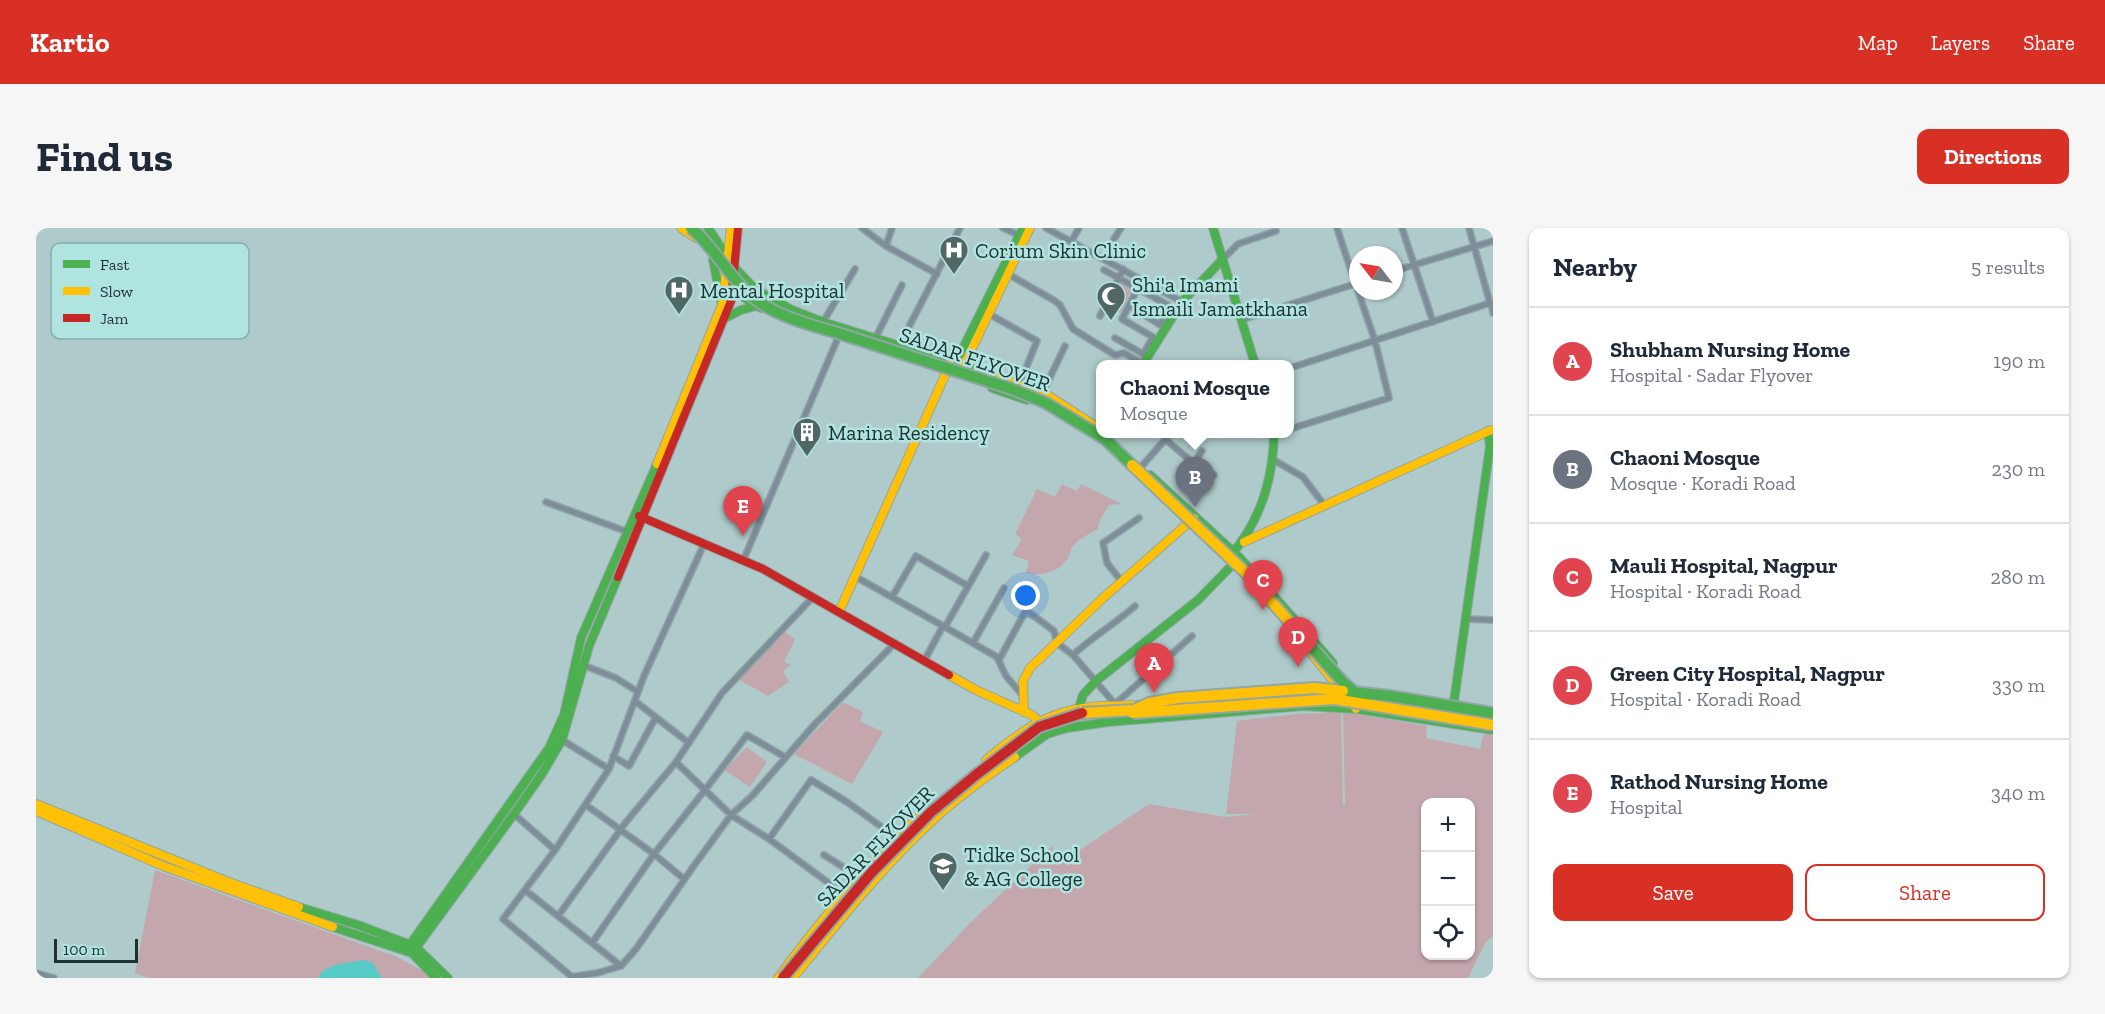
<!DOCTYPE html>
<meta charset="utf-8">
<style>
:root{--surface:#fff;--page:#f6f6f7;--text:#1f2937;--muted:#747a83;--line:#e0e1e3;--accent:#d93025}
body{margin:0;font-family:"Zilla Slab",serif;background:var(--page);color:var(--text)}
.controls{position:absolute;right:18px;bottom:18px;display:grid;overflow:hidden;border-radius:12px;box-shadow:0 2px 4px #0004}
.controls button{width:54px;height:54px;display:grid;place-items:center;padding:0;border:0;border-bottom:2px solid var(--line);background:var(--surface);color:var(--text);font:30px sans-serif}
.compass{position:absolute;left:1313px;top:18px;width:54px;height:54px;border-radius:50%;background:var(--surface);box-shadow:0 2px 4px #0004;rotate:301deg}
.scale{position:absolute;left:18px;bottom:15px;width:84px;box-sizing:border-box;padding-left:6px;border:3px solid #1d3130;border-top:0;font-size:16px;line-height:21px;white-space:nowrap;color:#1d3130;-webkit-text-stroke:4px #b0e4e1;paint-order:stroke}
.you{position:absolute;left:990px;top:368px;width:21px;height:21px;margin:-15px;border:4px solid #fff;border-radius:50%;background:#1a73e8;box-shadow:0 0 0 9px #1a73e833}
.badge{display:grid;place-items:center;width:39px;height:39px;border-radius:50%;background:var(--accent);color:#fff;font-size:20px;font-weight:700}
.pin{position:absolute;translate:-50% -50px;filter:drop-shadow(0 2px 3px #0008)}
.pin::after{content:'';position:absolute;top:32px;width:21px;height:18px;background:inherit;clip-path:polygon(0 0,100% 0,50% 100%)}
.popup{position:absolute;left:1060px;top:132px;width:198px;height:78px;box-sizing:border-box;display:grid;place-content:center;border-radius:12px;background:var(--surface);filter:drop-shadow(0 2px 4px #0005);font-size:20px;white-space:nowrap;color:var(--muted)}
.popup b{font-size:22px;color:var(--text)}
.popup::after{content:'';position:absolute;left:50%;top:100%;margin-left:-12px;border:12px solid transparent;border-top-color:var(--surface)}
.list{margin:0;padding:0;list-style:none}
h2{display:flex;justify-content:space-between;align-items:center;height:78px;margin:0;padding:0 24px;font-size:26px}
h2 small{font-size:20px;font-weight:400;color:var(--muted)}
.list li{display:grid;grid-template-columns:39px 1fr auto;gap:18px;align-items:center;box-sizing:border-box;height:108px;padding:0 24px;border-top:2px solid var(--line)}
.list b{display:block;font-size:22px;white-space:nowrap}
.list p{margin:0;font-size:20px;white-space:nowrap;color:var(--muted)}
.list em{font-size:20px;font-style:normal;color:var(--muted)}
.actions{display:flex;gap:12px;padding:18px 24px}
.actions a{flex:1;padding:14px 0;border:2px solid var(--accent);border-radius:12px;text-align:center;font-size:21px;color:var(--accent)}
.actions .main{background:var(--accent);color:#fff}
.icon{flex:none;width:33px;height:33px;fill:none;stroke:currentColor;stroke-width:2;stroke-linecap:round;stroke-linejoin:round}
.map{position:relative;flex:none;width:1457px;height:750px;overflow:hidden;border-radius:12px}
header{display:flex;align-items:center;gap:36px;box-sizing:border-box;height:84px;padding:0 30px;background:var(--accent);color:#fff}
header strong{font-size:28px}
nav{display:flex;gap:33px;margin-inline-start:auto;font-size:21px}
.intro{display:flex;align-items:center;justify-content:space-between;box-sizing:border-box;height:144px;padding:0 36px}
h1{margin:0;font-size:42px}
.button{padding:15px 27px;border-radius:12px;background:var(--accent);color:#fff;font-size:21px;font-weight:700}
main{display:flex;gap:36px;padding:0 36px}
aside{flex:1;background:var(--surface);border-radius:12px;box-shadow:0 2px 4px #0004}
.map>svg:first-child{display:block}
.green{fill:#c4a7ac;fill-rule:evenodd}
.water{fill:#56cbc7}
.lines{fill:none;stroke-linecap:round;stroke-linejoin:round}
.street-casing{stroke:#91a6a6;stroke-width:8}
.fast-casing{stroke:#91a6a6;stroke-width:10}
.slow-casing{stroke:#91a6a6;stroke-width:10}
.jam-casing{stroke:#91a6a6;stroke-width:10}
.street{stroke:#7d8e9a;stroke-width:5}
.fast{stroke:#4caf50;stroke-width:8}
.slow{stroke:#ffc107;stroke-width:8}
.jam{stroke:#c62828;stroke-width:8}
.fast-bridge-casing{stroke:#91a6a6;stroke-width:14;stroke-linecap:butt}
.slow-bridge-casing{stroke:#91a6a6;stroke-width:14;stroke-linecap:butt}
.jam-bridge-casing{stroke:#91a6a6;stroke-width:14;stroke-linecap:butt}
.fast-bridge{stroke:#4caf50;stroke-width:10}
.slow-bridge{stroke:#ffc107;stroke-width:10}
.jam-bridge{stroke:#c62828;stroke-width:10}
.labels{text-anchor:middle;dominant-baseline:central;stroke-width:5;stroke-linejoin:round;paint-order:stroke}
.poi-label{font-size:21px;fill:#1d3130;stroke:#b0e4e1;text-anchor:start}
.street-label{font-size:21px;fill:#1d3130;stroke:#b0e4e1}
.key{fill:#b0e4e1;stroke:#84aeac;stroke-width:1.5}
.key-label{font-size:16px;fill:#1d3130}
</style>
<header>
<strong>Kartio</strong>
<nav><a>Map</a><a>Layers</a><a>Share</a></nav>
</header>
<div class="intro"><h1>Find us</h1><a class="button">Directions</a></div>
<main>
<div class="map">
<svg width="1457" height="750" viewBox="0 0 1457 750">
<rect width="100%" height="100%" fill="#afcaca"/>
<path class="green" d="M1082,54l14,8 -12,23 -14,-8z
M1026,256l15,7 4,-7 41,20 -13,1 -10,17 -1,7c-7,4 -18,9 -24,16 -3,3 -4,9 -6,13 -8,14 -28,19 -42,15l3,-12 -17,-6 10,-16 -7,-5 22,-45 18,8z
M747,403l12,8 -11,23 7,3 -8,6 6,11 -21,14 -30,-17z
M807,474l20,10 -3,9 23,11 -31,52 -58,-30z
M1305,484l2,93h2l-2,-93 84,14 -1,12 54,11 4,-16 9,1v202l-7,6 -18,36h-550l53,-56 81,-76 5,19 92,-61 76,13 31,-3h-30l11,-93 59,-7zM1390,574h44v154h-44z
M711,519l20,15 -17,25 -26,-17z
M119,642l242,87 39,21h-288l-13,-5z"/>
<path class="water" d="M328,732l9,3 9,15h-64c7,-15 30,-15 46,-18z"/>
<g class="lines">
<g class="street-casing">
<path id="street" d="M826,0l24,18 51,28
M967,0l18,8
M1010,0l136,74
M1301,0l19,58
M1366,0l31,94
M1078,11l7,-11
M1035,14l8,-14
M850,18l6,-18
M1186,32l16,-16 38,-13
M1068,42l64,35v7l-8,12
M1358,43l99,-30
M972,46l47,27 5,4 13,24 42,26 9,-2 19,11
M1455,75l2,10
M1093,77l31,20
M953,86l48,27 -18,44
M1064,88l23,-47
M1205,92l117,-37
M787,94l32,-53
M840,109l26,-52
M1079,110l28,16 10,-17 -31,-18 20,-39
M864,116l60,-116
M1254,140l200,-65 -21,-75
M1006,166l23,-48
M1254,201l99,-31 -14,-57 -17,-50
M1129,211l45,38 4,-2
M1236,231l31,18 22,29
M1158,235l8,-12
M1105,239l29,-33
M510,274l82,30
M707,333l97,-228
M820,349l89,50 41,-72
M1086,354l-15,-19 -4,-20 36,-25
M856,369l24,-41 52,30
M1430,391l27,1
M909,399l52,30 9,19 18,21
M937,415l31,-55
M1037,427c19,-18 42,-31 62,-49
M963,432l27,-50 28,21 3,12 16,12 42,49 77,-68
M888,433l19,-35
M547,437l33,13 22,14
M599,473l54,42
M526,512l47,29
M577,528l16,10 27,-49
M749,529l-38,-22 -42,55 26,25 38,24 76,56
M550,577l68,49 30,25
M478,586l41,36
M733,611l42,-59 36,22 50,36
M788,627l35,22
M489,662l67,53 62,-89 51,-64 -29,-28 46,-69 91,-96
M522,688l68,-94 50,-60
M556,715l29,23
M0,745l18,5
M535,748l-68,-57 52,-69 54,-81 35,-93 60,-132
M535,749l26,-4 24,-7 15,-17 57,-82 38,-52 22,-20 61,-70 81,-82"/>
</g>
<g class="fast-casing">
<path id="fast" d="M672,0l26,39 21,22 37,21 31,12 154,48
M1177,0l42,136
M677,32l9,45
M700,61l10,10 15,9
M689,90l16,-8 15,-4
M920,134l67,-134
M1107,136l39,-62 40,-42
M956,160l35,12
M1114,247l90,83 93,105
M1194,328c30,-34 43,-77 44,-122
M1043,480l4,-13 13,-14 102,-81 40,-41
M1415,495l39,-277 -2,-15
M979,529l32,-23 20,-6 41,-6 195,-16 53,3 137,21
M263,679l59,18 58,22 32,31
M297,699l79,26 24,25
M371,721l142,-201 15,-33 17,-77 76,-174
M377,724l101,-138 28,-40 20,-34 27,-94 29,-69"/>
</g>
<g class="slow-casing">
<path id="slow" d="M645,0l15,10
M928,137l66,-137
M941,142l72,26 51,33
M621,236l65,-159 9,-77
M1208,314l247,-112
M803,384l111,-248
M1271,420l49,61
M913,447l29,16 54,24 9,8
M1129,476l41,-3
M988,484l-1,-31 7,-13 73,-70 91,-80
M950,532c58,-48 79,-55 154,-55
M0,576l190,77 73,26
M0,583l127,55 170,61
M742,750c44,-60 92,-117 147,-167
M757,750c44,-55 89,-111 141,-159 25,-23 53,-43 81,-62"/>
</g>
<g class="jam-casing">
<path id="jam" d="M603,288l124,53 186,106
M582,349l113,-276 7,-73
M1207,470l88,-4"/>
</g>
<use href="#street" class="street"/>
<use href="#fast" class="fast"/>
<use href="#slow" class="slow"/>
<use href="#jam" class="jam"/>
<g class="fast-bridge-casing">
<path id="fast-bridge" d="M655,0c27,22 41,57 71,76 25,16 57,23 85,32 55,18 110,35 165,53l34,14 59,36 27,26
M1257,398l49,55 27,24
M1307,463l47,5 103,17"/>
</g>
<g class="slow-bridge-casing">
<path id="slow-bridge" d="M1096,237l115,109 46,52
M1046,485l52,-3 15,-7 28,-5 138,-10 28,3
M1097,485l201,-14 159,26"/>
</g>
<g class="jam-bridge-casing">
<path id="jam-bridge" d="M747,750l88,-105 60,-61 46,-38 62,-47 43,-14"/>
</g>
<use href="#fast-bridge" class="fast-bridge"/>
<use href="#slow-bridge" class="slow-bridge"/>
<use href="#jam-bridge" class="jam-bridge"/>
</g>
<defs>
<g id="hospital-pin" transform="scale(1.5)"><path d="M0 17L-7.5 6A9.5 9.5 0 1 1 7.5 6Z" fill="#506766" stroke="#b0e4e1"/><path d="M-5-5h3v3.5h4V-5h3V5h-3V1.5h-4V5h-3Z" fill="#fff"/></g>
<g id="mosque-pin" transform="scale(1.5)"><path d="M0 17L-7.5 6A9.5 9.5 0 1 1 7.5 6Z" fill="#506766" stroke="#b0e4e1"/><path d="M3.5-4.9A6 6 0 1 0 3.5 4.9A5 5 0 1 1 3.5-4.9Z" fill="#fff"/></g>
<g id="building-pin" transform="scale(1.5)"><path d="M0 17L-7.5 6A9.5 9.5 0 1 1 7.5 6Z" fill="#506766" stroke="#b0e4e1"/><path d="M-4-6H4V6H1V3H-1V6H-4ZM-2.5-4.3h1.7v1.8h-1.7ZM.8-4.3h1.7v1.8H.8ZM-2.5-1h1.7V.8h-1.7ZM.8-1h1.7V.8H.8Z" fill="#fff"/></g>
<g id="school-pin" transform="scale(1.5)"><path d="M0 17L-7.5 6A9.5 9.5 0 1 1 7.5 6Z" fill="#506766" stroke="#b0e4e1"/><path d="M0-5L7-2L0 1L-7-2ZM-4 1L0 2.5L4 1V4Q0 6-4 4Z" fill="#fff"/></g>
</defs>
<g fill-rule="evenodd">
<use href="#hospital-pin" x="918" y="22"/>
<use href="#hospital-pin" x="643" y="62"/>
<use href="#mosque-pin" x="1075" y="68"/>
<use href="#building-pin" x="771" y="204"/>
<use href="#school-pin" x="907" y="638"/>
</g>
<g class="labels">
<g class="poi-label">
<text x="939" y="22">Corium Skin Clinic</text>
<text x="1096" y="56">Shi'a Imami<tspan x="1096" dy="24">Ismaili Jamatkhana</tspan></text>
<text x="664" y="62">Mental Hospital</text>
<text x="792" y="204">Marina Residency</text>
<text x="928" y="626">Tidke School<tspan x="928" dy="24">&amp; AG College</tspan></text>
</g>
<g class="street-label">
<text transform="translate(939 131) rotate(19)">SADAR FLYOVER</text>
<text transform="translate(839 618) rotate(-46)">SADAR FLYOVER</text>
</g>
</g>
<rect x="15" y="15" width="198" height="96" rx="9" class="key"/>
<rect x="27" y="32" width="27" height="8" fill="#4caf50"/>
<rect x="27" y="59" width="27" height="8" fill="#ffc107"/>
<rect x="27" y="86" width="27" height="8" fill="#c62828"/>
<g class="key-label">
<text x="64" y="42">Fast</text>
<text x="64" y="69">Slow</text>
<text x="64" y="96">Jam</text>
</g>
</svg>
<div class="controls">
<button>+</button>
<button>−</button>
<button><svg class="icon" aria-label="locate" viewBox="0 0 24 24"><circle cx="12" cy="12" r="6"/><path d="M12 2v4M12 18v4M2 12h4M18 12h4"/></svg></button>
</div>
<svg class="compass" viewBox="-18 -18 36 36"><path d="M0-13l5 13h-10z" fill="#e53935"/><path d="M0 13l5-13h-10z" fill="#747a83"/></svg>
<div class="scale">100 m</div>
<div class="you"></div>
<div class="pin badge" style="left:1118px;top:465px;background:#e0444e">A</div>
<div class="pin badge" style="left:1159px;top:279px;background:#6b7280">B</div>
<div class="popup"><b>Chaoni Mosque</b>Mosque</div>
<div class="pin badge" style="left:1227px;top:382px;background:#e0444e">C</div>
<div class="pin badge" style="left:1262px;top:439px;background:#e0444e">D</div>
<div class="pin badge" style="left:707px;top:308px;background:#e0444e">E</div>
</div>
<aside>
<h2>Nearby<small>5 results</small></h2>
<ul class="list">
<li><span class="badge" style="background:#e0444e">A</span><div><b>Shubham Nursing Home</b><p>Hospital · Sadar Flyover</p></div><em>190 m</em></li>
<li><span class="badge" style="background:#6b7280">B</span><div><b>Chaoni Mosque</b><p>Mosque · Koradi Road</p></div><em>230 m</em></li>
<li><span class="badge" style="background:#e0444e">C</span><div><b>Mauli Hospital, Nagpur</b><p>Hospital · Koradi Road</p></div><em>280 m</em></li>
<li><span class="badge" style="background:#e0444e">D</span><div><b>Green City Hospital, Nagpur</b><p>Hospital · Koradi Road</p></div><em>330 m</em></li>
<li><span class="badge" style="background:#e0444e">E</span><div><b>Rathod Nursing Home</b><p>Hospital</p></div><em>340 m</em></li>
</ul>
<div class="actions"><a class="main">Save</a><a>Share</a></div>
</aside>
</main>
